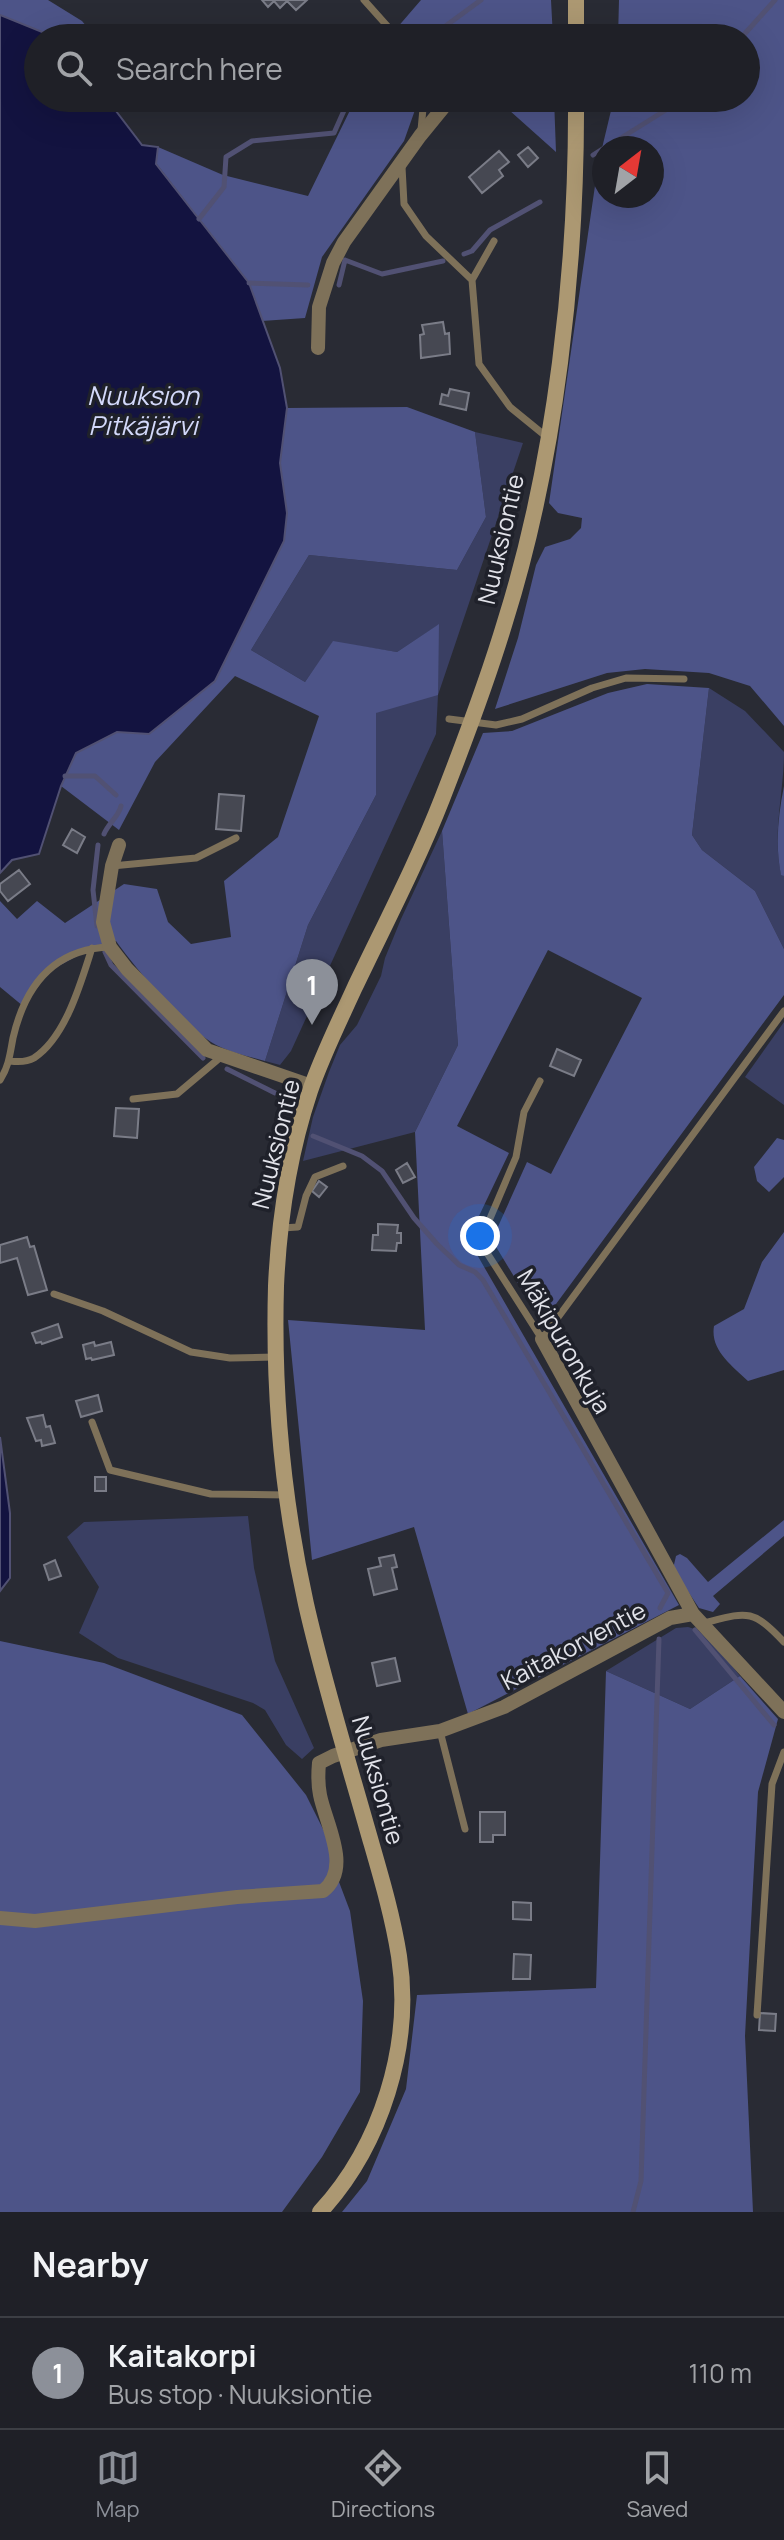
<!DOCTYPE html>
<meta charset="utf-8">
<style>
:root{--surface:#1f2027;--page:#2c2d33;--text:#f1f3f6;--muted:#a1a3a7;--line:#3c3e44;--accent:#8c9099}
body{margin:0;font-family:Manrope,sans-serif;background:var(--page);color:var(--text)}
.compass{position:absolute;left:592px;top:136px;width:72px;height:72px;border-radius:50%;background:var(--surface);box-shadow:0 8px 32px #0002;rotate:31deg}
.you{position:absolute;left:480px;top:1236px;width:28px;height:28px;margin:-20px;border:6px solid #fff;border-radius:50%;background:#1a73e8;box-shadow:0 0 0 12px #1a73e833}
.badge{display:grid;place-items:center;width:52px;height:52px;border-radius:50%;background:var(--accent);color:#fff;font-size:26px;font-weight:700}
.pin{position:absolute;translate:-50% -66px;filter:drop-shadow(0 2px 4px #0008)}
.pin::after{content:'';position:absolute;top:42px;width:28px;height:24px;background:inherit;clip-path:polygon(0 0,100% 0,50% 100%)}
.list{margin:0;padding:0;list-style:none}
h2{display:flex;justify-content:space-between;align-items:center;height:104px;margin:0;padding:0 32px;font-size:34px}
h2 small{font-size:26px;font-weight:400;color:var(--muted)}
.list li{display:grid;grid-template-columns:52px 1fr auto;gap:24px;align-items:center;box-sizing:border-box;height:112px;padding:0 32px;border-top:2px solid var(--line)}
.list b{display:block;font-size:30px;white-space:nowrap}
.list p{margin:0;font-size:26px;white-space:nowrap;color:var(--muted)}
.list em{font-size:26px;font-style:normal;color:var(--muted)}
.icon{flex:none;width:44px;height:44px;fill:none;stroke:currentColor;stroke-width:2;stroke-linecap:round;stroke-linejoin:round}
.map{position:relative;flex:none;width:784px;height:2212px;overflow:hidden}
.search{position:absolute;background:var(--surface);box-shadow:0 8px 32px #0002;left:24px;right:24px;top:24px;height:88px;display:flex;align-items:center;gap:20px;box-sizing:border-box;padding:0 28px;border-radius:44px;color:var(--muted);font-size:30px}
.sheet{height:216px;background:var(--surface)}
nav{display:flex;justify-content:space-around;align-items:center;box-sizing:border-box;height:112px;border-top:2px solid var(--line);background:var(--surface);font-size:22px;color:var(--muted)}
nav a{display:grid;justify-items:center;gap:4px}
nav .on{color:var(--accent)}
.map>svg:first-child{display:block}
.green{fill:#3a3f63}
.forest{fill:#4d5488;fill-rule:evenodd}
.water{fill:#131340;stroke:#515173;stroke-width:2}
.lines{fill:none;stroke-linecap:round;stroke-linejoin:round}
.stream{stroke:#515173;stroke-width:5}
.building{fill:#464852;stroke:#7a7c87;stroke-width:2}
.lane{stroke:#7e7159;stroke-width:7}
.street{stroke:#7e7159;stroke-width:14}
.secondary{stroke:#ac9872;stroke-width:16}
.labels{text-anchor:middle;dominant-baseline:central;stroke-width:7;stroke-linejoin:round;paint-order:stroke}
.street-label{font-size:24px;fill:#e2e3ea;stroke:#1f212a}
.water-label{font-size:26px;font-style:italic;fill:#d3d9fa;stroke:#1f212a}
</style>
<div class="map">
<svg width="784" height="2212" viewBox="0 0 784 2212">
<rect width="100%" height="100%" fill="#292b34"/>
<path class="green" d="M475,432l48,11 -85,252 -2,39 -145,317 -11,14 -15,-4 43,-136 68,-130v-82l62,-88 -41,27 -64,-10 -28,40 -54,-32 58,-95 148,15 29,-53z
M709,688l36,23 39,41c0,41 -12,81 -3,122l3,2v73l-29,-58 -53,-41 -10,-15z
M442,831l16,214 -43,87 -112,29 10,-44 16,-45 11,-27 17,-20 24,-49 4,-18 16,-39z
M784,1022v83l-39,-28z
M248,1516l6,52 21,93 39,87 -12,11 -16,-14 -21,-35 -12,-7 -135,-45 -39,-25 20,-46 -32,-50 17,-15z
M688,1627c23,5 38,31 52,49l-50,33 -84,-38 70,-43z"/>
<path class="forest" d="M0,0h48l34,21 14,17h-39l-57,-23z
M421,0h130l2,38h-151l-6,-9z
M619,0h165v726l-34,-40 -41,-13 -64,-4 -38,4 -112,36 23,-71 18,-73 9,-18 25,-8 11,-11 1,-10 -24,-5 -9,-10 49,-338 16,-67h132v-60h-128zM604,148h48v48h-48z
M356,98h58l1,12 -11,31 -82,116 -17,61 -43,3 -13,-38 -93,-120 2,-16 65,28 85,21z
M500,98h54l2,54 -47,-42z
M407,407l68,25 11,85 -29,53 -148,-15 -58,95 54,32 28,-41 64,11 42,-28 -1,71 -62,18v82l-68,130 -43,136c-18,-5 -38,-9 -54,-19 -30,-19 -74,-72 -95,-101l-24,7 -50,27 -19,31 -23,-19v-86l17,18 20,-18 28,22 59,-39 33,5 11,33 23,22 40,-7 -7,-56 54,-44 41,-121 -84,-40 -80,86 -36,68 -58,-44 15,-33 41,-21 32,2 115,-156 20,-37 3,-28 -7,-50 7,-55z
M647,684l62,4 -17,147 10,15 53,41 29,58v46l-242,328 -50,-83 35,-78 24,12 91,-176 -94,-48 -91,176 52,27 -41,86 211,366 -211,109 -54,-187 -102,33 -24,-240 137,10 -10,-198 43,-87 -16,-214 41,-98 29,-2 96,-38z
M784,786v90l-3,-1c-6,-30 -3,-59 3,-89z
M777,1138l7,2v37l-15,15 -12,-11 -3,-14z
M784,1232v138l-36,11c-17,-16 -38,-31 -34,-55l30,-17 18,-47z
M784,1520v16l-71,60 7,8 -7,8 -14,-4 -26,-39 3,-13 4,-2 7,4 21,24z
M0,1641l104,22 138,52 64,80 31,62 -1,17 14,37 13,90 -3,91 -38,65 -40,55h-282z
M606,1671l84,38 50,-33 38,43 -20,73 -13,244 8,176h-411l25,-31 39,-92 11,-94 179,-7z"/>
<path class="water" d="M0,15l57,23h-19v60h68l36,47 16,2 -2,17 93,119 31,85 7,40 -7,55 7,50 -3,28 -69,140 -66,53 -32,-2 -41,21 -15,33 -22,68 -27,6 -12,13z
M0,1437l10,76v65l-10,13z"/>
<g class="lines">
<path class="stream" d="M434,38l6,-8 41,-30
M741,38l34,-38
M605,148l80,-50
M593,155l11,-7
M199,219l25,-32 2,-30 26,-16 82,-8 12,-27 17,-8
M464,254l8,-3 18,-21 50,-28
M249,283l59,2
M339,285l6,-25 37,14 61,-13
M65,776h30l21,19
M104,834c4,-10 15,-18 17,-28
M97,926l-4,-36 5,-45
M105,952l6,13 92,93
M227,1069l48,24
M313,1136l49,20 20,15 32,47 23,26 22,21 16,7 8,8 185,313 -8,15
M695,1630l79,95
M633,2212l8,-31 18,-542"/>
</g>
<path class="building" d="M262,0h45l-11,10 -9,-9 -7,7 -6,-7 -6,6z
M528,147l10,11 -10,9 -10,-12z
M499,151l10,11 -10,8 4,6 -21,17 -13,-16z
M443,322l2,12 4,-1 1,21 -29,4 -1,-23 4,-1 -2,-9z
M450,389l19,4 -3,17 -26,-6 2,-10 6,2z
M219,794l25,2 -3,35 -25,-2z
M72,829l13,8 -8,16 -14,-8z
M19,870l11,14 -22,17 -8,-10v-7z
M557,1049l24,11 -7,16 -24,-10z
M116,1108l23,1 -2,29 -23,-2z
M407,1163l8,14 -12,6 -7,-13z
M319,1181l8,6 -8,10 -7,-6z
M378,1224l20,1 -1,8h4v10h-4l-1,8 -24,-1 1,-15h5z
M27,1237l3,10 4,-1 13,44 -19,5 -11,-37 -17,5v-18z
M58,1324l4,13 -20,7 -1,-2 -5,1 -4,-10z
M94,1342l1,4 16,-4 3,13 -22,5 -1,-2 -5,1 -3,-14z
M98,1395l4,16 -21,6 -5,-16z
M43,1415l3,12 4,-1 5,17 -13,3 -1,-6 -5,1 -9,-23z
M95,1477h11v14h-11z
M394,1555l3,12 -5,1 5,21 -23,6 -6,-26 13,-3 -2,-8z
M55,1560l6,16 -12,4 -5,-15z
M395,1658l5,23 -23,5 -5,-23z
M480,1812h25v23h-12v7h-13z
M513,1902l18,1v17l-18,-1z
M514,1954l17,1 -1,24h-17z
M760,2013l16,1 -1,17 -16,-1z"/>
<g class="lines">
<path class="lane" d="M364,0l34,38
M421,130l3,-32
M402,167l2,37 22,32 46,44 7,84 31,43 38,31
M472,280l22,-39
M449,719l47,6 26,-6 70,-31 34,-10 58,1
M112,866l84,-8 40,-20
M10,1061c8,1 17,1 24,-3 32,-21 47,-76 58,-110
M0,1080c9,-14 10,-26 13,-42 12,-52 40,-89 97,-91
M540,1081l-16,31 -8,45 -36,85 62,97 242,-328
M133,1099l44,-5 45,-38
M282,1228l16,-1 8,-31 9,-19 28,-11
M54,1294l49,17 88,41 39,6 45,-1
M92,1422l18,48 101,24 76,1
M704,1623c43,-11 48,-15 80,19
M440,1731l25,98
M757,2015l15,-231 12,-32"/>
<path class="street" d="M318,348l1,-41 14,-44 11,-21 76,-106 31,-38
M119,845l-7,21 -9,56 7,25 17,22 80,81 105,36
M542,1339l151,275
M0,1918l35,3 202,-24 86,-6c29,-23 3,-66 -3,-96 -2,-10 -2,-21 -1,-32l14,-7 48,-16 59,-9 64,-24 166,-89 23,-4 91,98"/>
<path class="secondary" d="M576,0v38
M320,2212c61,-66 93,-167 79,-256 -7,-44 -20,-86 -32,-128 -21,-74 -44,-149 -61,-224 -23,-103 -33,-213 -30,-318 3,-67 13,-132 34,-195 12,-35 29,-69 44,-102 30,-63 63,-126 88,-190 23,-59 45,-117 63,-177 51,-162 72,-355 71,-524"/>
</g>
<g class="labels">
<g class="street-label">
<text transform="translate(500 539) rotate(-77)">Nuuksiontie</text>
<text transform="translate(275 1144) rotate(-76)">Nuuksiontie</text>
<text transform="translate(565 1341) rotate(60)">Mäkipuronkuja</text>
<text transform="translate(573 1645) rotate(-28)">Kaitakorventie</text>
<text transform="translate(379 1780) rotate(74)">Nuuksiontie</text>
</g>
<g class="water-label">
<text x="143" y="395">Nuuksion<tspan x="143" dy="30">Pitkäjärvi</tspan></text>
</g>
</g>
</svg>
<svg class="compass" viewBox="-18 -18 36 36"><path d="M0-13l5 13h-10z" fill="#e53935"/><path d="M0 13l5-13h-10z" fill="#a1a3a7"/></svg>
<div class="you"></div>
<div class="pin badge" style="left:312px;top:1025px">1</div>
<div class="search"><svg class="icon" aria-label="search" viewBox="0 0 24 24"><circle cx="10" cy="10" r="6"/><path d="M15 15l6 6"/></svg>Search here</div>
</div>
<section class="sheet">
<h2>Nearby<small></small></h2>
<ul class="list">
<li><span class="badge">1</span><div><b>Kaitakorpi</b><p>Bus stop · Nuuksiontie</p></div><em>110 m</em></li>
</ul>
</section>
<nav>
<a class="on"><svg class="icon" aria-label="map" viewBox="0 0 24 24"><path d="M3 6l6-2 6 2 6-2v14l-6 2-6-2-6 2zM9 4v14M15 6v14"/></svg>Map</a>
<a><svg class="icon" aria-label="directions" viewBox="0 0 24 24"><path d="M12 3l9 9-9 9-9-9zM9 14v-3h6M13 9l2 2-2 2"/></svg>Directions</a>
<a><svg class="icon" aria-label="saved" viewBox="0 0 24 24"><path d="M7 4h10v16l-5-4-5 4z"/></svg>Saved</a>
</nav>
